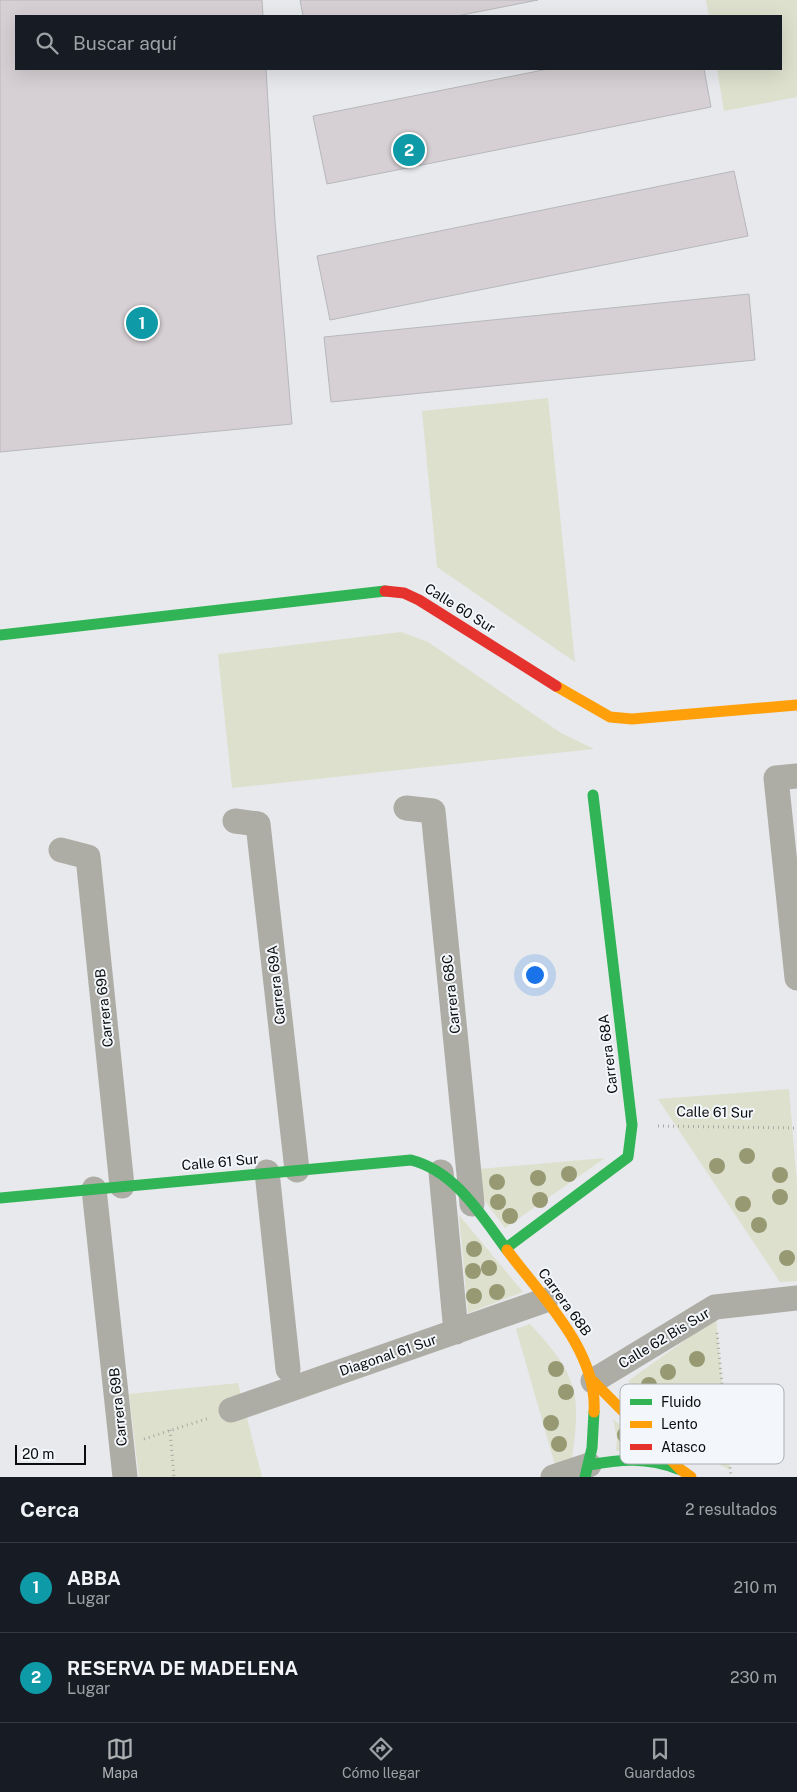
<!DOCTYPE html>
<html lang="es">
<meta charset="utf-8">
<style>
:root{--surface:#171b24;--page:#20242c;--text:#f1f3f6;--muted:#9ea1a6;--line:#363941;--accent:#acaeb0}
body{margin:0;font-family:"Public Sans",sans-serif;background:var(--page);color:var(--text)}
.scale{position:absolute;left:15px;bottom:12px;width:71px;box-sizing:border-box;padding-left:5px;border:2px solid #0b0c0d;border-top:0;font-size:14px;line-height:18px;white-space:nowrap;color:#0b0c0d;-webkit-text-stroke:4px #f3f6fa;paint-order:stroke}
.you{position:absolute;left:534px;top:974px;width:18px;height:18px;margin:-12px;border:4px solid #fff;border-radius:50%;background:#1a73e8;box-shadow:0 0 0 8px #1a73e833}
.badge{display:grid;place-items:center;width:32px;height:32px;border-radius:50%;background:var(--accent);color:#fff;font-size:16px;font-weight:700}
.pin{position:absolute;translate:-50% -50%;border:2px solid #fff;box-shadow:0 1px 5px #0006}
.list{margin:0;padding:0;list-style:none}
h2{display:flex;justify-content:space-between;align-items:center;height:65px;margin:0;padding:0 20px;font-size:21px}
h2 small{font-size:16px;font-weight:400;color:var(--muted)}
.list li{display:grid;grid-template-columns:32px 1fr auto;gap:15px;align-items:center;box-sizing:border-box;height:90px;padding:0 20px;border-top:1px solid var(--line)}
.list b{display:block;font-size:19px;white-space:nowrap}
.list p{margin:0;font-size:16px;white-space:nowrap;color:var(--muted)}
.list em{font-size:16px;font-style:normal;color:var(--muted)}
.icon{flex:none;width:28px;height:28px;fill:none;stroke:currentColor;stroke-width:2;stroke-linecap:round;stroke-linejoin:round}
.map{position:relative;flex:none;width:797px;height:1477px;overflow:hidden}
.search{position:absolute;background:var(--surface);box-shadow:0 5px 20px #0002;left:15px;right:15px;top:15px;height:55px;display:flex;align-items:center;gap:12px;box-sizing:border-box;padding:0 18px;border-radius:0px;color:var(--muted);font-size:19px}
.sheet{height:245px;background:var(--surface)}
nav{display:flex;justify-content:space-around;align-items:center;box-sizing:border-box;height:70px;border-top:1px solid var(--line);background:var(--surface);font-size:14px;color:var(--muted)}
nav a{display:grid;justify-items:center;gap:2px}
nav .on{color:var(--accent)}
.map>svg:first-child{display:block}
.green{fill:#dde0cd}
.building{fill:#d6cfd3;stroke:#b7b8b9}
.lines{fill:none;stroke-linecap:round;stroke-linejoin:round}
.path{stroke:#aaa9a5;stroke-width:3;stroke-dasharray:1 4;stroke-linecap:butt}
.street{stroke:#adaca5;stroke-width:25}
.fast{stroke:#30b455;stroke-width:11}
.slow{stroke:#ff9f0a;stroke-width:11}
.jam{stroke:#e5322d;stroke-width:11}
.tree{fill:#979972}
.labels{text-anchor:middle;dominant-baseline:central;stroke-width:4;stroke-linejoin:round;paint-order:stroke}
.street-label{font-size:14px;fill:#0b0c0d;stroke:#f3f6fa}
.key{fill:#f3f6fa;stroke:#adb0b3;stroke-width:1}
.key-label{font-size:14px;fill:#0b0c0d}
</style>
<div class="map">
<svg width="797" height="1477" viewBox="0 0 797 1477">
<rect width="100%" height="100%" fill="#e7e9ec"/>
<path class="green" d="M706,0h91v97l-73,14 -7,-42h64v-53h-72z
M548,398l27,264 -138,-95 -15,-156z
M401,632l27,10 133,91 33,16 -362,39 -14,-134z
M789,1089l8,96v96l-17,1 -122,-183z
M605,1158l-100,70 -23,-31 -3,-28z
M459,1215l64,77 -55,21z
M716,1318l14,152 -34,-17 -33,-31 -35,-41z
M530,1324c46,50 52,66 42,134l-17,7 -39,-136z
M238,1383l24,94h-123l-10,-83z
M613,1419l33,29 -30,3 1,-13z"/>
<path class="building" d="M0,0h262l1,16h-247v53h250l9,152 17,203 -292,28z
M300,0h238l-81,16h-154z
M548,69h156l7,38 -384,77 -14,-68z
M734,171l14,65 -418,84 -13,-64z
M749,294l6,66 -424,42 -7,-65z"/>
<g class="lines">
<path class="path" d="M658,1126l139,2
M717,1333l14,144
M170,1430l4,47
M144,1439l65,-21"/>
<path class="street" d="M797,776l-21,2 21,200
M406,808l27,3 39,393
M235,821l23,3 39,346
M61,850l27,7 34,329
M267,1172l21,197
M441,1172l15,160
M94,1189l31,288
M593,1381l122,-74 82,-9
M231,1410l315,-110
M553,1477l36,-12"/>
<path class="fast" d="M0,635l385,-44
M0,1198l411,-38c44,11 70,55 96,90
M506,1248l122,-91 4,-32 -39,-330
M589,1465c32,-6 58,-8 89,4
M585,1477l7,-29 2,-36"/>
<path class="slow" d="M556,686l54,31 22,2 165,-14
M507,1250c34,46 91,101 87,162
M593,1381l87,88 11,8"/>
<path class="jam" d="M385,591l19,2 15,7 137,86"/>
</g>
<g class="tree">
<circle cx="747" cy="1156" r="8"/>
<circle cx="717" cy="1166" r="8"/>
<circle cx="569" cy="1174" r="8"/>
<circle cx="780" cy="1175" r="8"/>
<circle cx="538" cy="1178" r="8"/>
<circle cx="497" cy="1182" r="8"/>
<circle cx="780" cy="1197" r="8"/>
<circle cx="540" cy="1200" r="8"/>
<circle cx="498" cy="1202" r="8"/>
<circle cx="743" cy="1204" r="8"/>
<circle cx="510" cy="1216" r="8"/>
<circle cx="759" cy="1225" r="8"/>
<circle cx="474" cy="1249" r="8"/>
<circle cx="787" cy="1258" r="8"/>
<circle cx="489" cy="1268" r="8"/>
<circle cx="473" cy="1271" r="8"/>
<circle cx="497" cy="1292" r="8"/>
<circle cx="474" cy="1296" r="8"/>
<circle cx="697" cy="1359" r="8"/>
<circle cx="556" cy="1369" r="8"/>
<circle cx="668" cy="1372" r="8"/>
<circle cx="649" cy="1385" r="8"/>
<circle cx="566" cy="1392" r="8"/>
<circle cx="551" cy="1423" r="8"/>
<circle cx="625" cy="1435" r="8"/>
<circle cx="559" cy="1444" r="8"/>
</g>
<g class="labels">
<g class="street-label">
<text transform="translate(460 608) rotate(32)">Calle 60 Sur</text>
<text transform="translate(276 985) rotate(-96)">Carrera 69A</text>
<text transform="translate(451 994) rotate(-96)">Carrera 68C</text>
<text transform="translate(104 1008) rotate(-96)">Carrera 69B</text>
<text transform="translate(608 1054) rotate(-97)">Carrera 68A</text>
<text transform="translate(715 1112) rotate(1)">Calle 61 Sur</text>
<text transform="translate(220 1162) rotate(-5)">Calle 61 Sur</text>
<text transform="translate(565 1302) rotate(54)">Carrera 68B</text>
<text transform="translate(664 1338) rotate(-31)">Calle 62 Bis Sur</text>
<text transform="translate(388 1355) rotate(-19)">Diagonal 61 Sur</text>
<text transform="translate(118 1407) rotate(-96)">Carrera 69B</text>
</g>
</g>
<rect x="620" y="1384" width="164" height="80" rx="8" class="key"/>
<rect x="630" y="1399" width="22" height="6" fill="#30b455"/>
<rect x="630" y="1421" width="22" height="7" fill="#ff9f0a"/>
<rect x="630" y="1444" width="22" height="6" fill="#e5322d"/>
<g class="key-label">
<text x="661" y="1407">Fluido</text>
<text x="661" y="1429">Lento</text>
<text x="661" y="1452">Atasco</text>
</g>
</svg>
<div class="scale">20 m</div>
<div class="you"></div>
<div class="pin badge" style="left:142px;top:323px;background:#0f9aa8">1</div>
<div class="pin badge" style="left:409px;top:150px;background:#0f9aa8">2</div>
<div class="search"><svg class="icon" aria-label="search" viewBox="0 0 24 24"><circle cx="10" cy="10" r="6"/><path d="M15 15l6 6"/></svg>Buscar aquí</div>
</div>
<section class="sheet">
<h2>Cerca<small>2 resultados</small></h2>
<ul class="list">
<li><span class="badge" style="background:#0f9aa8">1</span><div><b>ABBA</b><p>Lugar</p></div><em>210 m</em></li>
<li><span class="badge" style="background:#0f9aa8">2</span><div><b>RESERVA DE MADELENA</b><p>Lugar</p></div><em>230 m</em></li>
</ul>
</section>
<nav>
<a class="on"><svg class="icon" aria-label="map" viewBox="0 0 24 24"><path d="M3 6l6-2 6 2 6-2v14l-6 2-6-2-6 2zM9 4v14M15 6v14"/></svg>Mapa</a>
<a><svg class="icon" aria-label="directions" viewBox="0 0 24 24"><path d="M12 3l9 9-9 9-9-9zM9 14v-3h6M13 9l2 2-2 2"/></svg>Cómo llegar</a>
<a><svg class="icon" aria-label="saved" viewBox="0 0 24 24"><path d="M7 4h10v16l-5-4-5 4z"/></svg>Guardados</a>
</nav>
